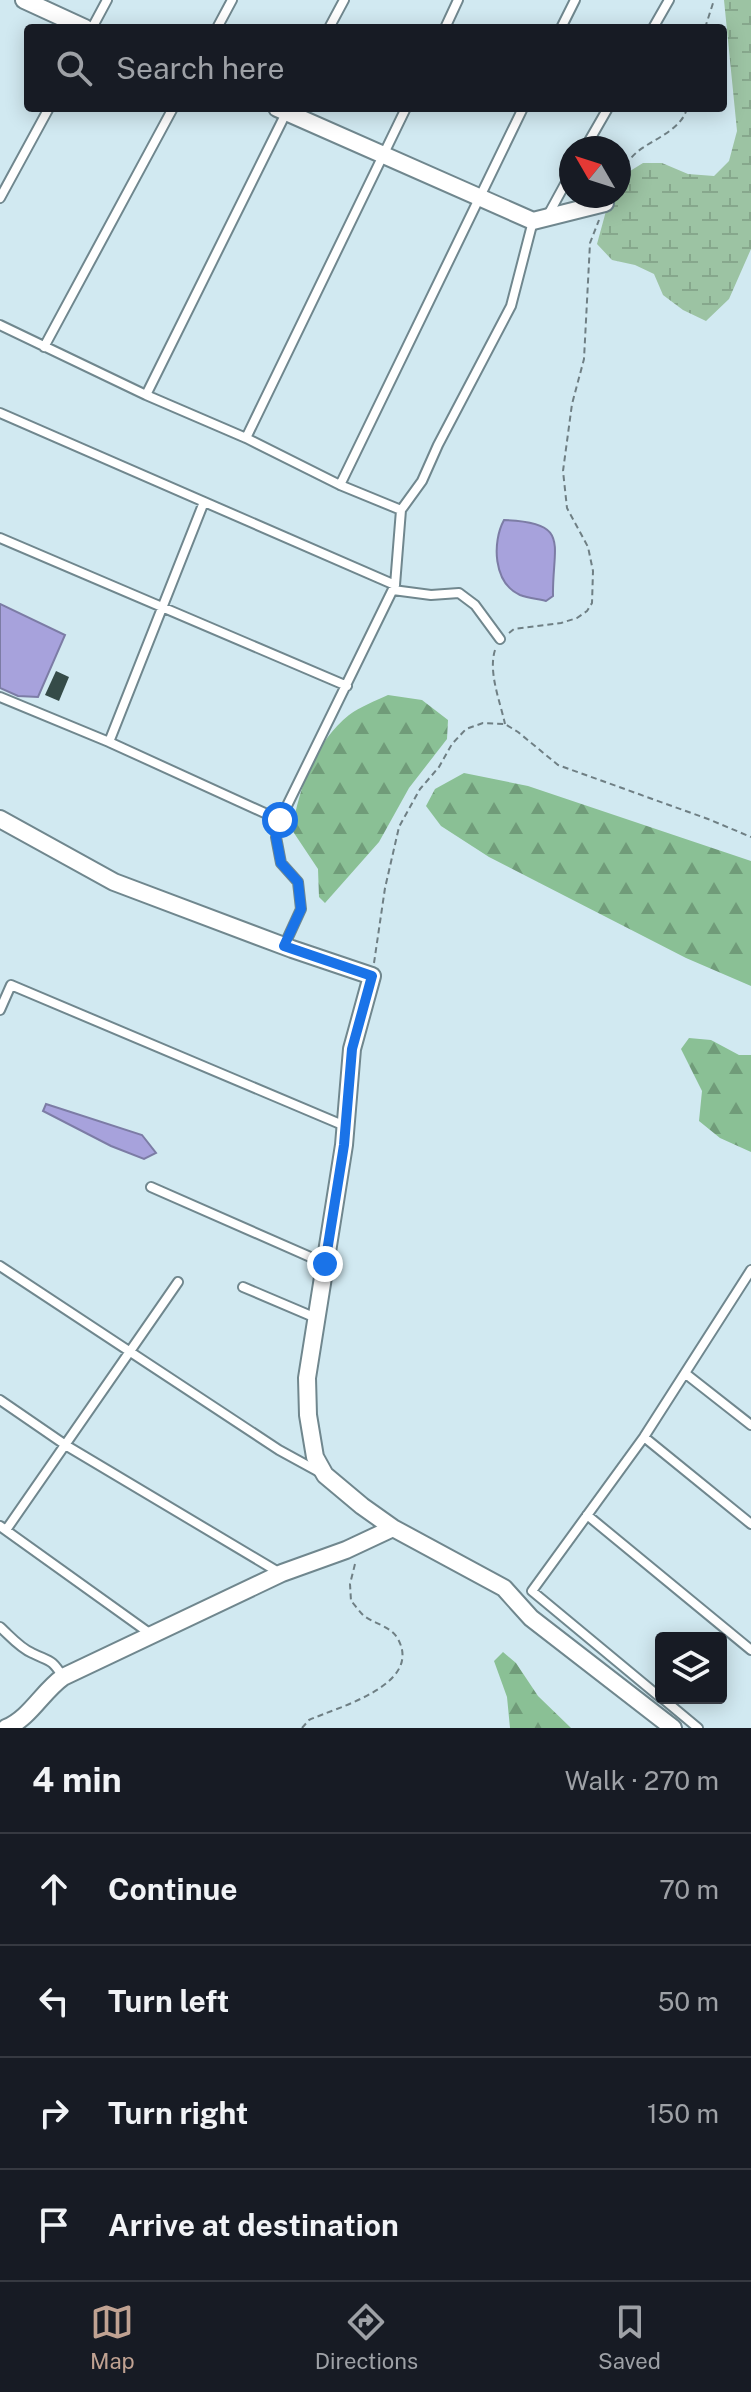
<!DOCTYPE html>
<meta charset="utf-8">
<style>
:root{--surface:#171b24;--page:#242831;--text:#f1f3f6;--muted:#9ea1a6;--line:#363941;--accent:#c0a292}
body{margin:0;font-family:"Public Sans",sans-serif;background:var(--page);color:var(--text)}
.controls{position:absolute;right:24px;bottom:24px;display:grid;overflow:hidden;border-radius:8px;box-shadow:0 4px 20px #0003}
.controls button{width:72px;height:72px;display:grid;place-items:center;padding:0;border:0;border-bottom:2px solid var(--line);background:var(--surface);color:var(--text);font:40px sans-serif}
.compass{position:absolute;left:559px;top:136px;width:72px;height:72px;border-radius:50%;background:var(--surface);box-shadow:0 4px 20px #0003;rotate:309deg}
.stop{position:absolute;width:24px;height:24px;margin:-18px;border:6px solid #1a73e8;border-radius:50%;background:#fff}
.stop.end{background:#1a73e8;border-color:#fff;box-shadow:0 2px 8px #0008}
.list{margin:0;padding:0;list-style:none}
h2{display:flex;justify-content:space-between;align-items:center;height:104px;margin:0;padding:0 32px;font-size:34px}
h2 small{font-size:26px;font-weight:400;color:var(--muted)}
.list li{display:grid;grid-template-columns:52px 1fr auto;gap:24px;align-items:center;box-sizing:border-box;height:112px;padding:0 32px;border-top:2px solid var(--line)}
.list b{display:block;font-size:30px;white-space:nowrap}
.list em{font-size:26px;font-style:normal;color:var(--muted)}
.icon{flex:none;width:44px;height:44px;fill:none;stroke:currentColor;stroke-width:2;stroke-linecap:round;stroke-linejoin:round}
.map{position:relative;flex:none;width:751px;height:1728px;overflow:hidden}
.search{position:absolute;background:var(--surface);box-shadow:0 4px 20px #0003;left:24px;right:24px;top:24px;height:88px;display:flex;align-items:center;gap:20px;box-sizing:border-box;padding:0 28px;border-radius:8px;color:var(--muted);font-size:30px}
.sheet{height:552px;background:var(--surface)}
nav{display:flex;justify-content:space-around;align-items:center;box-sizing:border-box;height:112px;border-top:2px solid var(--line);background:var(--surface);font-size:22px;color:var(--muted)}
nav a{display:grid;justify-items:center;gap:4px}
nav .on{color:var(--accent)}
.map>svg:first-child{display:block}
.forest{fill:url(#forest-firs)}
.wetland{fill:url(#wetland-marsh)}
.water{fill:#a7a2dc;stroke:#7c7ca5;stroke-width:2}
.building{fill:#354b48}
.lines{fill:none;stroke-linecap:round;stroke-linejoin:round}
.service-casing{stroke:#70878e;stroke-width:12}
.minor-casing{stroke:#70878e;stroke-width:20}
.path{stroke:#6f7f84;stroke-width:2;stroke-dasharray:6 4;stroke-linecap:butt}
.service{stroke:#fff;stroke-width:8}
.minor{stroke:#fff;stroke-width:16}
.route{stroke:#1a73e8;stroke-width:10}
</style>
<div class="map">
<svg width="751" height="1728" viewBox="0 0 751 1728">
<defs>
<pattern id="forest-firs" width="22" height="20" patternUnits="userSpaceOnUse" patternTransform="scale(2)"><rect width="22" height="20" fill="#8ac095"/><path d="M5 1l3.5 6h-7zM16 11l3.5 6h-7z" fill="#709c79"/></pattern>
<pattern id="wetland-marsh" width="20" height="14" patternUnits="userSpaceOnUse" patternTransform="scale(2)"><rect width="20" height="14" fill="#9cc3a3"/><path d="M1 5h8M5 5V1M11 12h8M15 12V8" fill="none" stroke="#86a78c"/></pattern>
</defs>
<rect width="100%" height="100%" fill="#d1e9f1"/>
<path class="forest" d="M388,695l34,5 26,20 -1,19 -38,49 -30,54 -54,61 -6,-6 -1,-28 -26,-39c7,-42 23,-88 57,-115 11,-8 26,-14 39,-20z
M464,773l64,13 223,75v125l-65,-28 -197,-101 -48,-31 -15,-20 9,-17z
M689,1038l22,2 28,15h12v97l-31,-14 -21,-17 3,-30 -21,-42z
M503,1652l13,11 22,33 33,32h-61l-3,-31 -13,-36z"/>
<path class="wetland" d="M724,0h27v249l-22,50 -23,22 -23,-11 -20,-15 -9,-21 -19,-9 -23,-5 -15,-16 9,-33 7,-15h6l3,-20 21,-13h19l26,11 26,2 15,-15 8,-30z"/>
<path class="water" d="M504,520c68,2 48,25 49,76l-7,5c-8,-2 -18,-3 -26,-6 -27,-12 -28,-53 -16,-75z
M0,604l65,31 -27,62 -20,-1 -18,-8z
M46,1104l96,31 14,18 -12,6 -33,-13 -68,-35z"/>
<path class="building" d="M56,671l13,6 -10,24 -14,-6z"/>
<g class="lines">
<g class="service-casing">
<path id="service" d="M92,28l15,-28
M217,28l15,-28
M329,28l15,-28
M445,28l13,-28
M561,28l14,-28
M653,28l16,-28
M585,148l23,-40
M0,198l49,-90
M547,217l24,-44
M0,325l146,70 100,43 94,47 61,25
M44,347l129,-239
M146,395l142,-286
M0,413l395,172
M246,438l160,-330
M340,485l183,-377
M0,538l347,148
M393,590l38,5 28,-2 16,12 25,34
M0,697l109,45 171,78
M109,742l95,-240
M284,946l17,-37 -3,-27 -17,-19 -5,-26 4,-17 115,-235 6,-75 21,-29 16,-36 73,-139 22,-85
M0,1010l11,-25 334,141
M151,1187l173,76
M0,1266l279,184 42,23
M243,1287l73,31
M686,1374l65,51
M0,1400l67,46 213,127
M644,1437l107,87
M587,1515l164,135
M0,1526l152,109
M6,1530l172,-248
M0,1627c10,9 20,21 32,26 18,9 19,5 31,24
M661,1698l-129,-107 112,-154 107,-167
M662,1698l36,30"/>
</g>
<g class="minor-casing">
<path id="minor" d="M24,0l61,28
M277,108l256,113 72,-18
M0,819l114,63 178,67 80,27 -20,73 -8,96 -37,233 1,37 7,42 10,18 37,31 31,22 111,60 27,30 142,110
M6,1728c24,-10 36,-36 57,-51l219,-104 64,-23 47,-22"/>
</g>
<path class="path" d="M705,28l9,-28
M619,173c6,-7 11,-15 18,-21 16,-13 45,-22 50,-44
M509,633l5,-4 47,-6 16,-5 10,-7 5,-8 1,-32 -5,-24 -21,-39 -4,-37 9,-67 12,-45 6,-116 9,-23
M495,650c-7,22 5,51 10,74
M374,963l11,-75 14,-61 21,-38 19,-22 13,-23 14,-15 17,-6 22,1 13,8 40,33 150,54 43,18
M302,1728l7,-8c29,-13 114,-35 89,-81 -7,-13 -24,-15 -35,-24 -4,-4 -8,-10 -12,-14l-1,-17 5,-20"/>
<use href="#service" class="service"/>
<use href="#minor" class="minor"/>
</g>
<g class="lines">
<path class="route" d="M280,820l-4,17 5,26 17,19 3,27 -17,37 88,30 -20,73 -8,96 -19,119"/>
</g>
</svg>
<div class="controls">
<button><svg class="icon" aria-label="layers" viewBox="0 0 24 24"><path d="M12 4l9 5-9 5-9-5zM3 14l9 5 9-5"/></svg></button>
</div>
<svg class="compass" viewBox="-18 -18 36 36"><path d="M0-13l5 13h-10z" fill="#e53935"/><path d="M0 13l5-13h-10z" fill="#9ea1a6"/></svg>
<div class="stop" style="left:280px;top:820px"></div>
<div class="stop end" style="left:325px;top:1264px"></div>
<div class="search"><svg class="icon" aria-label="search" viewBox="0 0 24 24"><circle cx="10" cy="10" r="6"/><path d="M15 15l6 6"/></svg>Search here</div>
</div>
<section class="sheet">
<h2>4 min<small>Walk · 270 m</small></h2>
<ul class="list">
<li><svg class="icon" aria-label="ahead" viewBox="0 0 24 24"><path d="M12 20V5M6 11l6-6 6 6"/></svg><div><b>Continue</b></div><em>70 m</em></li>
<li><svg class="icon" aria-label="left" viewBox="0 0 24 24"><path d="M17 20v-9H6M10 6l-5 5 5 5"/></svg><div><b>Turn left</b></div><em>50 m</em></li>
<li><svg class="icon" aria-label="right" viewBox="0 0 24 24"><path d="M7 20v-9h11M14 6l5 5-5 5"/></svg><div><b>Turn right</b></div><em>150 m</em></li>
<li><svg class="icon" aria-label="arrive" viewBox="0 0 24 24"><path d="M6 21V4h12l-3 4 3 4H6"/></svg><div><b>Arrive at destination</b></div></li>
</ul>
</section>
<nav>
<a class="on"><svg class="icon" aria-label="map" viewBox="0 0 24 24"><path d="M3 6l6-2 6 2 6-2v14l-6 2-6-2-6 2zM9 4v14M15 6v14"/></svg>Map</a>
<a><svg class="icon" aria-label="directions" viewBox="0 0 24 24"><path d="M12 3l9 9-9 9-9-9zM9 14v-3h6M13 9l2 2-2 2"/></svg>Directions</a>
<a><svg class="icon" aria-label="saved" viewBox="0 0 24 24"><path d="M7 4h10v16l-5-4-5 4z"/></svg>Saved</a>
</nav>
